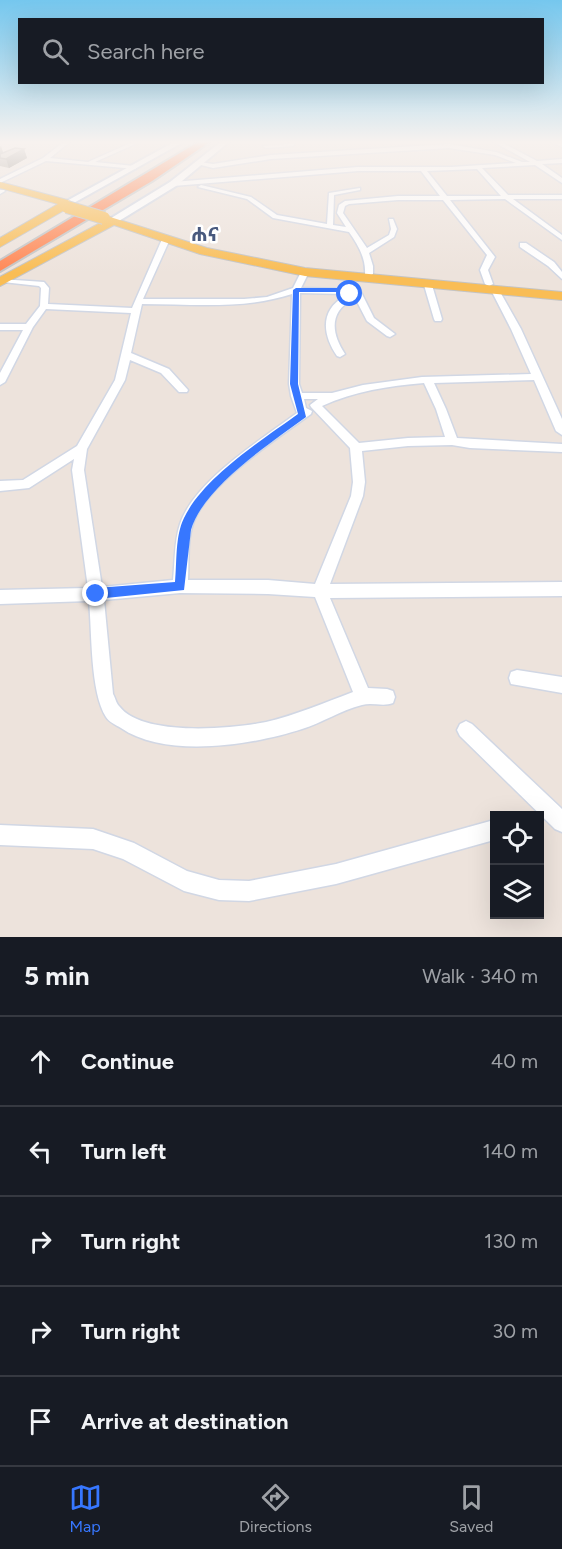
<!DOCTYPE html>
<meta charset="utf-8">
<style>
:root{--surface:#171b24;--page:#242831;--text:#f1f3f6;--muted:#9ea1a6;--line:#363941;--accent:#3777ff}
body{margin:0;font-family:Figtree,"Noto Sans Ethiopic",sans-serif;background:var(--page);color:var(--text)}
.controls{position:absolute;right:18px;bottom:18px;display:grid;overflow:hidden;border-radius:0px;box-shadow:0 6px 24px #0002}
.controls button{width:54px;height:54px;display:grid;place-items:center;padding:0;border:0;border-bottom:2px solid var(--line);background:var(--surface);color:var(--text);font:30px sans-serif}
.stop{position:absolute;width:18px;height:18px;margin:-14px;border:4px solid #3777ff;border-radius:50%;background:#fff}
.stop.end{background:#3777ff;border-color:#fff;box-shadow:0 2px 6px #0008}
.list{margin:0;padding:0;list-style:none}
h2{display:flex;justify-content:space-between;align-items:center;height:78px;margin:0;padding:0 24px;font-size:26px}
h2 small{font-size:20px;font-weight:400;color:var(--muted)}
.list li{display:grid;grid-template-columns:39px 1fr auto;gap:18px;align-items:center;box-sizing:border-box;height:90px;padding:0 24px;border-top:2px solid var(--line)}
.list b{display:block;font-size:22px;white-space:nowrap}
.list em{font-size:20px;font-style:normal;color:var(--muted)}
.icon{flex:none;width:33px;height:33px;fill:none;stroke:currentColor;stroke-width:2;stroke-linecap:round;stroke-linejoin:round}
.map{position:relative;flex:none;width:562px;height:937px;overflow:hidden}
.search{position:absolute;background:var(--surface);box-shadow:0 6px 24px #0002;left:18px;right:18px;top:18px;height:66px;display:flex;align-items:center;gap:15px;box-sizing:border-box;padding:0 21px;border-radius:0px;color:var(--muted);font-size:22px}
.sheet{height:528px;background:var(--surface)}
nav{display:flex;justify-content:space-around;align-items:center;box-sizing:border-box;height:84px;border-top:2px solid var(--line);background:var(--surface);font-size:16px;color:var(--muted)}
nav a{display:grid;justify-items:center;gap:3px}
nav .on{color:var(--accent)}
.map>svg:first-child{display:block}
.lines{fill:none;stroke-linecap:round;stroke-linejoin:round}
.street-casing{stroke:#d1d7e4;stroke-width:3}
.secondary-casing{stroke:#d1d7e4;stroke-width:4}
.primary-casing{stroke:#c4c4c4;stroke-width:2}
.highway-casing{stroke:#c4c4c4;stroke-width:4}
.street{fill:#fff;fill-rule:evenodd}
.secondary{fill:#fff;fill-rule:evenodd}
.primary{fill:#f9bd55;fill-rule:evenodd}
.highway{fill:#f85;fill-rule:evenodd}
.primary-bridge-far1-casing{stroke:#c4c4c4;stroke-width:10;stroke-linecap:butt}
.primary-bridge-casing{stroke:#c4c4c4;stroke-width:14;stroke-linecap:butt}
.primary-bridge-far1{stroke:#f9bd55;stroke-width:9}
.primary-bridge{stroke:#f9bd55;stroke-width:12}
.wall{fill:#aaa49d}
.shaded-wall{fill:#8b8680}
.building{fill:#c6bfb7;stroke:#8b8680;stroke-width:1.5}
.route{fill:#3777ff}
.labels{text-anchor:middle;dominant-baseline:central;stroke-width:5;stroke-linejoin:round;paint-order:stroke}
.far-district-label{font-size:20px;font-weight:bold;fill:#48597e;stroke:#fff}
</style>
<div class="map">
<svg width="562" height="937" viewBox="0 0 562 937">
<rect width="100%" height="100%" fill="#ede3dc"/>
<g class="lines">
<g class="street-casing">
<path id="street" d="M65,141h6l-21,17 38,4 47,-21h7l-47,21 39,4 2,3 -90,-8 -46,22v-4l43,-21z
M290,141l5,1 -2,4 -27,2 -3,-2 26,-2z
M492,141h7l38,20 25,-2v4l-20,1 20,14v5l-27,-18 -53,3 26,27h54v4h-49l49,36v5l-57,-41 -55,1 45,57 -7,13 5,14 -4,2 -4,-2 -5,-14 7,-15 -44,-55h-45l-49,4 -4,2 -2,7 24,35 22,-13 2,-6 -2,-10h4l4,10 -3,8 -25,16 4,13v8l-4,2 -4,-2c1,-16 -7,-29 -16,-42l-76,-14 -26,-19 -49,-12 3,-2 50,12 26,18 50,9 2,-31 31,-5v2l-26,5 -1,30 13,2 -9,-14 2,-8 6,-4 53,-5h42l-19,-25h-63l-185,15 -3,-2 3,-2 185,-15h93l65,-4 -21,-8 -46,-7 -178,11 -58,9 -16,-4 3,-2 13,2 58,-9 178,-11 47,8 26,10h8zM477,169l24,27h-54l-20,-25z
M551,141l11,2v4l-11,-5z
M0,190h4l1,1 -5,3z
M163,237l7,2 -27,60h101l23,-2 26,-9 8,-16 4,-2 4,2 -8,16 43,1 3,-1 13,2 14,28 21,16 -5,3 -3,-1 -20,-15 -14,-27v5c-24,13 -22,34 -8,55l-5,3 -3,-1c-15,-22 -17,-46 8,-60v-2l-45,-1 -1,91 3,9h30l31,-8 59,-8 109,-3 -20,-45 -19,-37 7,-2 22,39 41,90v16l-6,-4 -22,-51 -100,3 12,26 11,29 105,6v8l-92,-4 -18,-3 -44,1 -46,5 3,31 -2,14 -33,88 232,-2v14l-232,2 38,90 19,1 6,2 2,6 -2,6c-10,4 -21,-1 -31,2 -21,5 -40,18 -60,24 -49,16 -136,30 -181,-1 -5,-3 -12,-6 -15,-11 -16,-25 -14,-85 -17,-116l-89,3v-14l88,-2 -16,-118 2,-11 -45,29 -29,3v-10l23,-1 54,-34 38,-66 16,-67 -85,-4 -13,18 -28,55 -5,3v-12l23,-43h-23v-6h26l14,-18 1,-18 -2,-2 -36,-4h-3v-3l44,3 5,6 -1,16 84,4zM292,294l-3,90 2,12 6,17c-35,26 -103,68 -117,111 -6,18 -5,38 -7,56l-71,7 -18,-117 3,-21 38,-69 5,-20 31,13 18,19h8l1,-2 -19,-21 -38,-16 11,-49c50,0 101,6 150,-10zM424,383l12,26 9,28 -37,1 -49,5 -37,-37c33,-15 66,-20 102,-23zM304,399h14l-8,6 1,2 39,41 3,34 -2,14 -36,88 -47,-4h-80c1,-19 -1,-39 5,-56 12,-39 85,-86 118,-110l1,-3 -6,-3zM180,593l88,1 47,3 38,95c-29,11 -57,23 -87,30 -34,7 -124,15 -147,-16 -3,-3 -4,-9 -6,-12l-9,-94z
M520,243h6l28,19 8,10v7l-14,-13 -28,-19z
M425,283l7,2 10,34 -1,2h-6l-1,-2 -10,-34z
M517,670l45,7v16l-51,-9 -2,-6 2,-6z
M466,721l6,3 90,85v23l-7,-3 -95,-93 -3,-6 3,-6z
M494,820v20l-158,44 -87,17 -30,-1 -35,-9 -61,-32 -30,-10 -93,-4v-20l93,4 41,14 53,28 32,9 30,1 87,-17z"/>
</g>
<g class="secondary-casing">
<path id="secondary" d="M176,141h9l-115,64 -7,-2z
M222,141h8l-54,45 -62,38h-6v-4l62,-38z"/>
</g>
<g class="primary-casing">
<path id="primary" d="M0,182l71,19 4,3 -75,43v-9l58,-34 -58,-16z
M104,215l103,33 98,20 257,24v8l-257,-24 -105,-22 -86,-29 -114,61v-9l104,-56 -5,-3z"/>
</g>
<g class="highway-casing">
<path id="highway" d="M200,141h11l-59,40 -152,90v-10z"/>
</g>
<use href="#street" class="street"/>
<use href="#secondary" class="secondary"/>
<use href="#primary" class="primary"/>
<use href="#highway" class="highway"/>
<g class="primary-bridge-far1-casing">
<path id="primary-bridge-far1" d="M65,206l7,2"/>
</g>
<g class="primary-bridge-casing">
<path id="primary-bridge" d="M67,207l37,11"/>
</g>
<use href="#primary-bridge-far1" class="primary-bridge-far1"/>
<use href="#primary-bridge" class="primary-bridge"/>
</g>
<path class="wall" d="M0,146l3,7 21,-4 3,9 -18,10 -9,-2z"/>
<path class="shaded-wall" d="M1,146l3,9 -4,2v-10z
M24,149l3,9 -18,10 -3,-9z"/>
<path class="building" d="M15,148l9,1 -18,10 -6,-1v-4z"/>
<linearGradient id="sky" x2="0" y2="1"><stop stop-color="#75c7ee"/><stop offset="0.52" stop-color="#f7f2ef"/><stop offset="1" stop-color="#f7f2ef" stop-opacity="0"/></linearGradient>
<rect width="562" height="273" fill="url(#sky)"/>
<path class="route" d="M296,288h51l6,6 -3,2 -5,-4h-46l-1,92 8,33c-35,26 -103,70 -115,113l-7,60 -88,9 -5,-1 -1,-4 6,-6 79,-6c2,-20 0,-46 9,-64 19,-40 78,-78 114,-104l-8,-30 3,-94z"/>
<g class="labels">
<g class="far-district-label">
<text x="205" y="234">ሐና</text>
</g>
</g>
</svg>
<div class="controls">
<button><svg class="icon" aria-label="locate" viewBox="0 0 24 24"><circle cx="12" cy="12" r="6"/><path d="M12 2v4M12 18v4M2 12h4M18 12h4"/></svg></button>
<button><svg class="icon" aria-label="layers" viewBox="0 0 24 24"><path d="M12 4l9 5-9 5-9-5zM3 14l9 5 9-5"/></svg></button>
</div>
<div class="stop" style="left:350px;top:294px"></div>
<div class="stop end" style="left:96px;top:594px"></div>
<div class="search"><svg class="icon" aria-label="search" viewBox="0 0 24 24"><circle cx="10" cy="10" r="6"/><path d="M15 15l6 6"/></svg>Search here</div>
</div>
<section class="sheet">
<h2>5 min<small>Walk · 340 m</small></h2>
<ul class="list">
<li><svg class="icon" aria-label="ahead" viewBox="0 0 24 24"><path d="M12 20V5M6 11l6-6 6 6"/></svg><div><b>Continue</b></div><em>40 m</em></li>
<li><svg class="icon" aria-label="left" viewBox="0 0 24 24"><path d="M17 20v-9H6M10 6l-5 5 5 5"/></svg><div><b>Turn left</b></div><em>140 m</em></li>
<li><svg class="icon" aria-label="right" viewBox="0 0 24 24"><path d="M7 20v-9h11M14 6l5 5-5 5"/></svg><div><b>Turn right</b></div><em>130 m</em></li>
<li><svg class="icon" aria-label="right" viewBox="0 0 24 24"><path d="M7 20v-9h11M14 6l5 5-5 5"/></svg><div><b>Turn right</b></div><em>30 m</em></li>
<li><svg class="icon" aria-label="arrive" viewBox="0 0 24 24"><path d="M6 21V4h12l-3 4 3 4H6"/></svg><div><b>Arrive at destination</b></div></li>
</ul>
</section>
<nav>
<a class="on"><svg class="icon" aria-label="map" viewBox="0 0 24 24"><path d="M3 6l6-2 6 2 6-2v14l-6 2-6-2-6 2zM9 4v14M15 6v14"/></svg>Map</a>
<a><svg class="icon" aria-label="directions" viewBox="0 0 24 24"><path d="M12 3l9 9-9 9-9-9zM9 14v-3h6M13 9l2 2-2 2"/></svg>Directions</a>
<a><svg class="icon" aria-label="saved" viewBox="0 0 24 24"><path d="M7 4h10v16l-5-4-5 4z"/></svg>Saved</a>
</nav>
